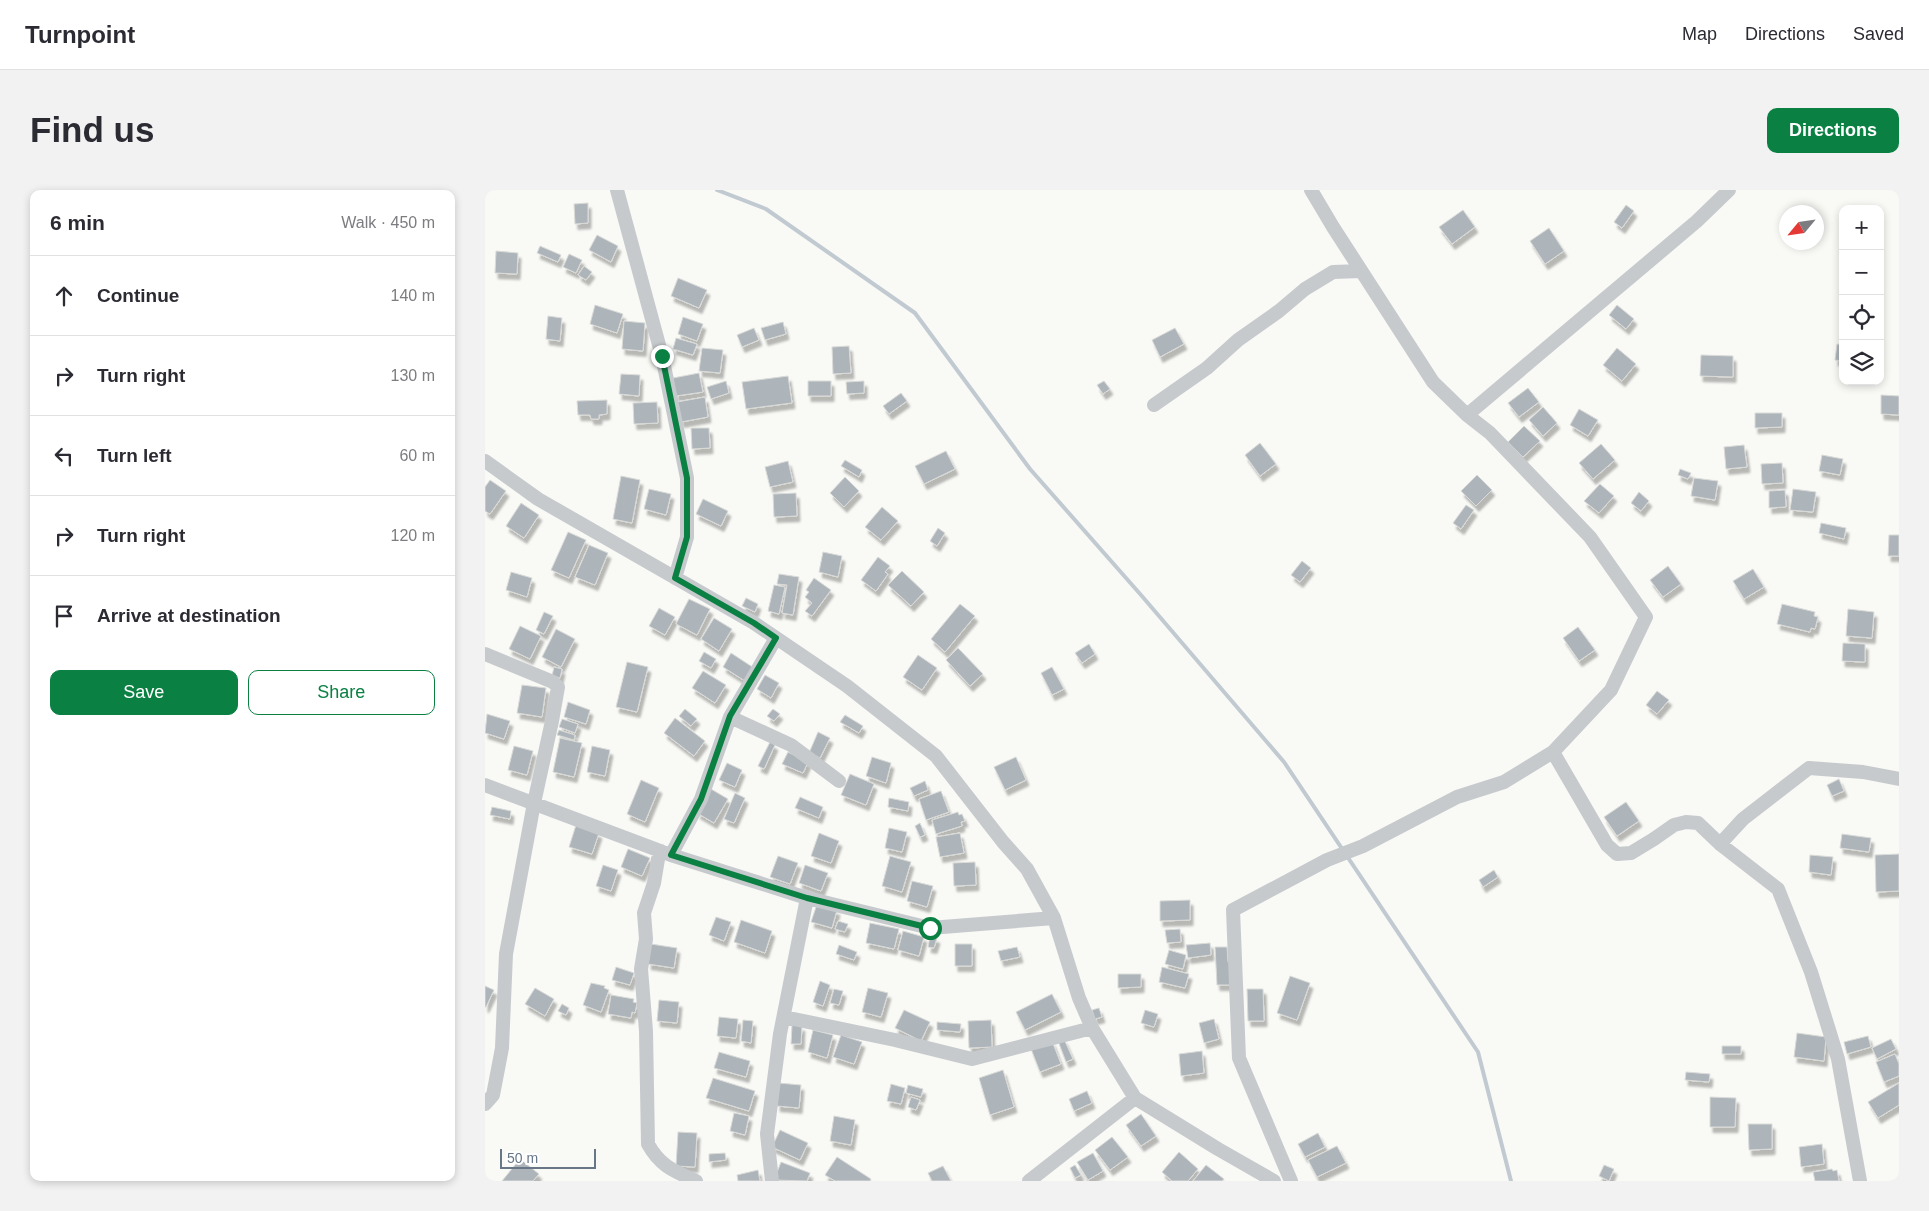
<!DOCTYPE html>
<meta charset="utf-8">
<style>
:root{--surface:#fff;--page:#f2f2f3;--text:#2b2b33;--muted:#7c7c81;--line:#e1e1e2;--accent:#0b8043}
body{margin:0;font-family:Arial,sans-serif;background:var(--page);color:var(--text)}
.controls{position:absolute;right:15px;top:15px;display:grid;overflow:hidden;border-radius:10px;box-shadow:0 2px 8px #0003}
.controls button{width:45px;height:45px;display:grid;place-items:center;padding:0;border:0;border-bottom:1px solid var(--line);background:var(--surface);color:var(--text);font:25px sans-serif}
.compass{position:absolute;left:1294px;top:15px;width:45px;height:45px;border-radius:50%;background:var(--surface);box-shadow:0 2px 8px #0003;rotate:241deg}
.scale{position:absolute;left:15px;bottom:12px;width:96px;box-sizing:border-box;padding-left:5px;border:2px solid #677788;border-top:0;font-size:14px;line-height:18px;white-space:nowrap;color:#677788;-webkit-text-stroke:4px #fff;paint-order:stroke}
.stop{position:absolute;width:15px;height:15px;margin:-11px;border:4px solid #0b8043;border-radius:50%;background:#fff}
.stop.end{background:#0b8043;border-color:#fff;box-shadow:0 1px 5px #0008}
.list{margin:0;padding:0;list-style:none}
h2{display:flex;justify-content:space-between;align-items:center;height:65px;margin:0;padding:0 20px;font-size:21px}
h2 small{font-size:16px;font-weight:400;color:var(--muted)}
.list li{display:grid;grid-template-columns:32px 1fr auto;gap:15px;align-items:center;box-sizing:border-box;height:80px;padding:0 20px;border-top:1px solid var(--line)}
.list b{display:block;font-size:19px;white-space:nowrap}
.list em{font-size:16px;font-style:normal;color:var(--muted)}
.actions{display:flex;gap:10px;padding:15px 20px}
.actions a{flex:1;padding:11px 0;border:1px solid var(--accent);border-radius:10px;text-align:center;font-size:18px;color:var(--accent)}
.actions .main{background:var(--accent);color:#fff}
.icon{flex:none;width:28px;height:28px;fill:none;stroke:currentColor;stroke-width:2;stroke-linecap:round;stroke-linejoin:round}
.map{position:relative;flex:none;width:1414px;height:991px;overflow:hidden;border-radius:10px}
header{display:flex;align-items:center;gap:30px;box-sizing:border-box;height:70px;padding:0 25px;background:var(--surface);border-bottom:1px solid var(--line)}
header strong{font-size:24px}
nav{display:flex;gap:28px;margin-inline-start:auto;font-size:18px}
.intro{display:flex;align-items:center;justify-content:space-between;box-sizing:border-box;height:120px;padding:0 30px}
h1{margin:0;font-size:35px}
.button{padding:12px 22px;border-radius:10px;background:var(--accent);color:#fff;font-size:18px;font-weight:700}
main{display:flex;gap:30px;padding:0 30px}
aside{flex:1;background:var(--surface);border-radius:10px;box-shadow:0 2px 8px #0003}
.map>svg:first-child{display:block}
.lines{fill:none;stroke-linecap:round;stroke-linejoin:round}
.stream{stroke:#c1cad0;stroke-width:4}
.building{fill:#adb5bb;stroke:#dadbd8;filter:url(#shadow)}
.minor{stroke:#c6cacd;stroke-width:14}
.route{stroke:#0b8043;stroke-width:6}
</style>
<header>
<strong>Turnpoint</strong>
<nav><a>Map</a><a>Directions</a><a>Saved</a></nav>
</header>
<div class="intro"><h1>Find us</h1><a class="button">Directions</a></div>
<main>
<aside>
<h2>6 min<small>Walk · 450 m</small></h2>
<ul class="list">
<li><svg class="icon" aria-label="ahead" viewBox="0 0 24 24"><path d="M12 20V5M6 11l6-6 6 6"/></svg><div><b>Continue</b></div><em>140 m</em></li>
<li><svg class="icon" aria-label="right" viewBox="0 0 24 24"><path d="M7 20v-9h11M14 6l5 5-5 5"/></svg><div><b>Turn right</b></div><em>130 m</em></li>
<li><svg class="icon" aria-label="left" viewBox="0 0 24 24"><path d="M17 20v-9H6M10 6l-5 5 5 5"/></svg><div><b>Turn left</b></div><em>60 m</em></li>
<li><svg class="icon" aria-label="right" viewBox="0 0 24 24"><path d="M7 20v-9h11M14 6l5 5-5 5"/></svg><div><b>Turn right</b></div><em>120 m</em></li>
<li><svg class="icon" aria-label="arrive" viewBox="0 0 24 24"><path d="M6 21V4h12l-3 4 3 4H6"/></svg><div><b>Arrive at destination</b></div></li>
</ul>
<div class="actions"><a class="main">Save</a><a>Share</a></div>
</aside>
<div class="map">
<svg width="1414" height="991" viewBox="0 0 1414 991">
<defs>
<filter id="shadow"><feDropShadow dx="3" dy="5.5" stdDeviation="1" flood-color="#0004"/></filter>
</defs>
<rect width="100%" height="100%" fill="#f9f9f6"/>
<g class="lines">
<path class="stream" d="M232,0l49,19 149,104 115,156 111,126 143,167 194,290 33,129"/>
</g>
<path class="building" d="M103,13v20l-13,1 -1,-20z
M1141,15l8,6 -12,17 -8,-6z
M978,20l12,17 -23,17 -13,-17z
M1064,38l15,23 -19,13 -15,-23z
M112,45l21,11 -7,16 -22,-12z
M55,56l21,9 -3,7 -21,-9z
M11,61l22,2 -1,21 -22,-1z
M84,64l13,6 -6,13 -13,-6z
M99,76l8,6 -6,8 -8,-5z
M193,88l29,12 -8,18 -28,-12z
M110,115l28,9 -6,19 -27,-9z
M1132,115l17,14 -8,10 -17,-14z
M63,126l14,2 -2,23 -14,-2z
M198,127l20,7 -6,17 -19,-7z
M139,131l21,2 -2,28 -21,-2z
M298,132l3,12 -21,6 -4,-12z
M269,138l5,12 -17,7 -5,-12z
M690,138l9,16 -24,13 -8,-17z
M191,148l21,6 -4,11 -20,-6z
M1352,154l6,1v16l-8,-1z
M364,156l2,27 -18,1 -1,-27z
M217,158l21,2 -3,23 -21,-2z
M1132,158l19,16 -14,17 -19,-16z
M1216,165l32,1v21l-33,-1z
M214,183l4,19 -27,4 -3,-18z
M136,184l19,1 -1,21 -20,-2z
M303,186l4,27 -46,6 -4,-27z
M241,191l3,12 -18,6 -4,-12z
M323,191h23v15h-23z
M379,191v12l-17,1 -1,-12z
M619,191l6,8 -7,5 -6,-9z
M1043,198l11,14 -20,15 -11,-14z
M416,203l6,8 -18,13 -6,-8z
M1396,205l18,1v19l-18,-1z
M220,207l3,20 -27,5 -4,-20z
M122,210v14l-8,1v4h-8l-1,-4h-12l-1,-14z
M172,212l1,21 -24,1 -1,-21z
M1058,217l14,16 -14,13 -14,-16z
M1094,219l19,11 -10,16 -18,-11z
M1270,223h27v14l-27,1z
M1039,236l16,15 -17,16 -15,-15z
M206,238h18l1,20 -18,1z
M775,253l16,21 -16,12 -15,-21z
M1116,254l14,16 -22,19 -14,-16z
M1259,255l3,22 -21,2 -2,-22z
M461,261l9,18 -31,15 -9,-18z
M1337,265l21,4 -3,16 -21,-4z
M360,270l17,10 -3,7 -18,-11z
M303,271l5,21 -23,5 -5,-20z
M1297,273l1,20 -21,1 -1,-20z
M1195,279l11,4 -3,6 -10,-4z
M992,285l15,15 -16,16 -15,-15z
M136,286l19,4 -8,43 -19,-4z
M360,287l14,14 -15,16 -14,-14z
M1209,288l24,3 -3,19 -24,-4z
M5,290l16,11 -16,23 -5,-3v-24z
M1115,294l14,12 -15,17 -15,-12z
M164,299l22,5 -5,21 -22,-6z
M1308,299l23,3 -3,20 -23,-2z
M1300,300l1,17 -17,1v-17z
M1154,302l10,9 -8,10 -10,-8z
M311,303l1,23 -23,1 -1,-23z
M218,309l25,12 -7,15 -25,-12z
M36,313l18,12 -15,23 -18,-12z
M981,315l8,5 -13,19 -8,-6z
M397,317l16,14 -17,19 -16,-13z
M1336,333l25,5 -2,11 -25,-6z
M453,338l7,5 -8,13 -7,-5z
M83,342l18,8 -17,38 -18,-8z
M1404,345h10v21h-11z
M104,355l19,8 -13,32 -20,-8z
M338,362l19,4 -4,21 -19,-5z
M393,367l12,9 -5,6 3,2 -12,17 -15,-11z
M817,371l9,7 -11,14 -9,-7z
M1183,376l13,18 -18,13 -13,-17z
M1268,379l11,18 -20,12 -11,-18z
M417,381l22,21 -13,14 -23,-21z
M26,382l21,6 -5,19 -21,-7z
M294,384l20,3 -6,38 -11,-2 5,-28 -10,-1z
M329,388l17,12 -19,26 -7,-5 7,-8 -7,-6 4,-5 -3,-2z
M289,395l11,2 -6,27 -11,-3z
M261,408l12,6 -3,8 -13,-6z
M204,409l21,10 -13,26 -21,-11z
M475,414l15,12 -30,36 -14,-13z
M1297,414l33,8 -1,4 4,1 -3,12 -4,-1 -1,4 -33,-8z
M174,418l16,9 -10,18 -16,-9z
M1363,419l26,3 -2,26 -26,-2z
M59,422l9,4 -9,18 -8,-4z
M229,428l18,11 -13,22 -18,-12z
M35,436l21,10 -11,23 -21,-10z
M1093,437l17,23 -16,11 -16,-23z
M71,439l19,10 -14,28 -19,-10z
M1358,453l22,1v18l-23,-1z
M604,454l6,10 -13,9 -7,-10z
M473,458l25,26 -13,12 -24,-26z
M219,462l12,7 -5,9 -12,-7z
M246,463l23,15 -9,13 -22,-14z
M433,465l19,13 -15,22 -19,-13z
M142,472l21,5 -11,45 -21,-5z
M69,477l8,2 -2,9 -8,-2z
M567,477l12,22 -12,6 -11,-22z
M218,481l23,14 -11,18 -23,-15z
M280,485l14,8 -8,15 -14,-9z
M37,495l24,3 -4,29 -25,-4z
M1172,501l12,9 -12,14 -11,-9z
M83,512l22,8 -4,14 -22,-7z
M200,519l12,10 -6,7 -12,-10z
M288,519l7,5 -6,7 -7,-5z
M2,524l23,7 -6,18 -19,-6z
M360,525l18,11 -4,7 -19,-11z
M190,528l30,23 -11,15 -30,-23z
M77,529l16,5 -3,9 -16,-6z
M74,540l16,5 -1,5 -17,-5z
M333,542l12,6 -10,20 -11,-5z
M75,548l22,5 -8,34 -21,-5z
M285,552l5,3 -11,24 -6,-3z
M29,556l19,5 -6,24 -19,-5z
M107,556l18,4 -5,26 -18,-4z
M303,562l20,10 -5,11 -21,-9z
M387,567l19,6 -5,20 -20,-7z
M531,567l10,23 -21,10 -11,-23z
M242,573l15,7 -7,17 -16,-7z
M365,584l24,10 -8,21 -25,-10z
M1354,589l5,12 -12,5 -5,-11z
M156,590l18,8 -14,34 -18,-8z
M440,591l3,9 -14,6 -4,-8z
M226,599l17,10 -14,24 -17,-10z
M456,601l8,21 -23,8 -7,-21z
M250,603l10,5 -11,25 -10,-4z
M315,607l23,10 -4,11 -24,-10z
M404,608l20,4 -1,9 -20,-4z
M1141,612l13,19 -22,15 -13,-19z
M7,617l19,4 -1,8 -20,-4z
M473,622l1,3 3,-1 3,7 -4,1 1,4 -26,8 -4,-14z
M435,633l5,12 -5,2 -5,-11z
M91,635l23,8 -7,21 -23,-7z
M404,638l18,4 -5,20 -17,-4z
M334,643l20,8 -8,22 -20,-7z
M475,643l4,20 -24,4 -4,-20z
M1357,644l29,4 -2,14 -29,-4z
M143,659l22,9 -8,18 -21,-9z
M1414,664v37l-23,1 -1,-37z
M1325,665l23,2 -2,18 -22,-3z
M293,666l20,7 -8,21 -20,-7z
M405,666l21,6 -9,30 -20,-6z
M490,672l1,23 -22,1 -1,-23z
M118,675l15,5 -7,21 -15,-5z
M320,675l23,8 -7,18 -22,-8z
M1009,680l4,7 -15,10 -4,-7z
M427,691l21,5 -6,21 -20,-6z
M705,710v20l-30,1v-20z
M332,714l20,6 -5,18 -21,-6z
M231,727l15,5 -7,19 -15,-6z
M256,730l31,11 -7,22 -31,-11z
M353,731l10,3 -3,8 -10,-3z
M385,733l29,6 -5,20 -28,-6z
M695,739l1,13 -14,1 -2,-13z
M418,741l21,6 -5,19 -21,-6z
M445,746l7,2 -3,10 -6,-1z
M725,753l1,12 -23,3 -2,-13z
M166,754l26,4 -3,20 -26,-4z
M470,754h17v22h-17z
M354,755l18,7 -3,8 -18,-6z
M532,757l3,10 -19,4 -3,-10z
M730,757h12l1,15h4l1,23h-16z
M684,760l17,5 -3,14 -18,-5z
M131,777l18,6 -4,12 -18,-5z
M677,777l27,7 -4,14 -26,-6z
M633,784h23v13l-23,1z
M805,786l20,7 -13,37 -20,-7z
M335,791l10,4 -7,21 -10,-4z
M106,793l14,3 -1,2 5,2 -8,22 -18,-7z
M0,796l9,4 -8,17h-1z
M50,798l19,11 -9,17 -20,-12z
M383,798l20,5 -7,24 -19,-5z
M349,799l9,2 -4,14 -9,-2z
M762,799h16l1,32h-16z
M567,804l9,18 -36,18 -9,-18z
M126,805l23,4 -1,3 4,1 -2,10 -3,-1 -1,6 -23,-4z
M174,810l20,2 -2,21 -20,-2z
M77,814l7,4 -3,7 -8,-4z
M614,818l3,9 -7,2 -3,-9z
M419,820l26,12 -9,19 -26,-13z
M660,820l13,4 -4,13 -13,-4z
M234,827l19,2 -2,19 -19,-2z
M729,829l5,20 -15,4 -5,-20z
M258,830l10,1 -2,22 -10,-2z
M506,830l1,27 -23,1 -1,-27z
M452,832l24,2 -1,8 -23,-2z
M307,835l10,1 -1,18h-10z
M328,840l20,5 -6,23 -19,-6z
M1312,843l29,4 -2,24 -30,-4z
M356,845l21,7 -8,22 -21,-7z
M1383,846l3,11 -24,7 -3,-12z
M579,849l9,20 -7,3 -8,-21z
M1406,849l5,10 -19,10 -5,-11z
M567,851l9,23 -21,8 -9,-23z
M1237,856h19v8h-19z
M717,861l2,22 -23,3 -2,-22z
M234,862l31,9 -4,16 -32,-9z
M1410,864l4,10v12l-15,6 -8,-20z
M518,880l11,37 -24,8 -11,-37z
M1201,882l24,2 -1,8 -24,-2z
M228,888l42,13 -6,20 -43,-13z
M294,893l22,2 -2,23 -22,-2z
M1414,893v22l-21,13 -10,-16z
M406,894l14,4 -4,16 -14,-3z
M423,895l15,4 -2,8 -15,-4z
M602,901l5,12 -18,8 -5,-12z
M426,907l9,3 -4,10 -8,-3z
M1225,907l26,1 -1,29h-25z
M249,923l15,3 -4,19 -15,-4z
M656,924l15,22 -15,10 -15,-21z
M349,926l21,4 -4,25 -21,-4z
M1263,934h24v25l-23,1z
M295,940l28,13 -8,17 -28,-13z
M193,942l19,1 -2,34 -19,-1z
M833,943l7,14 -20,10 -7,-13z
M627,947l16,20 -18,13 -15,-20z
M1337,954l2,20 -23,3 -2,-20z
M852,956l9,17 -29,14 -9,-17z
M694,962l19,17 -10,12h-16l-10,-9z
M240,963l1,7 -17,2v-8z
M608,963l10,18 -15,9 -11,-18z
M352,967l34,22 -1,2h-35l-10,-6z
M35,969l19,15 -6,7h-31z
M296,972l29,11 -3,8 -33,-1z
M590,975l6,10 -6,3 -5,-10z
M721,975l18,14 -2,2h-29z
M1119,975l10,4 -5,12 -10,-5z
M458,976l8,15h-19l-4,-8z
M1347,979l1,2 4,-1 2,11h-24l-2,-9z
M273,980l2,11h-22l-1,-6z"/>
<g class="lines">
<path class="minor" d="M132,0l45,166 25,122v59l-12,41
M826,0l22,37 100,155 34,33 23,18 100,104 56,80 -35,73 -58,62 54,93 10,9 14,-1 23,-14 20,-14 12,-3 12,1 22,21 58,45 33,83 27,87 22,122
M669,215l53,-37 31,-28 41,-29 26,-22 28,-17 28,-1
M982,225l230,-194 32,-31
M0,271l53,38 216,124 93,63 89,70 67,86 24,27 27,49 25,80 13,30 43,70 83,51 56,32
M0,464l68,28 5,5 -6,34 -18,82 -28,151 -4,94 -9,47 -8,9
M245,527l61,28 48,36
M0,595l186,70 136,43 123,30 124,-10
M1235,654l23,-25 66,-51 54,4 36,7
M176,661l-3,8 -4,24 -10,30 2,26 -5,30 5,62 2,113c12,22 26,27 48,37
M186,665l30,-56 29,-82 46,-79
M299,827l111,23 77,19 120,-31
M287,991l-5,-47 13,-100 27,-136
M544,991l106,-83
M806,991l-52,-123 -6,-148 94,-50 36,-14 94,-49 47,-15 49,-30"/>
</g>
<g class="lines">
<path class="route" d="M177,166l25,122v59l-12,41 79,45 22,15 -46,78 -29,83 -30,56 136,43 123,30"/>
</g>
</svg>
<div class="controls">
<button>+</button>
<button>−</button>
<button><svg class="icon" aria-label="locate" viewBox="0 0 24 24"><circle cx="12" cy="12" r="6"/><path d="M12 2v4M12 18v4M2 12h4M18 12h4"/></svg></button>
<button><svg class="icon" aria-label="layers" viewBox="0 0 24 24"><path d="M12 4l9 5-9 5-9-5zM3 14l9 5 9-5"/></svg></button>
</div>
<svg class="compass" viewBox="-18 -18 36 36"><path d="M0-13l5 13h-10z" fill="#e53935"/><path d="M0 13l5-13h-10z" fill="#7c7c81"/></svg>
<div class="scale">50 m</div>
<div class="stop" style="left:445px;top:738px"></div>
<div class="stop end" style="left:177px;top:166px"></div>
</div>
</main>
